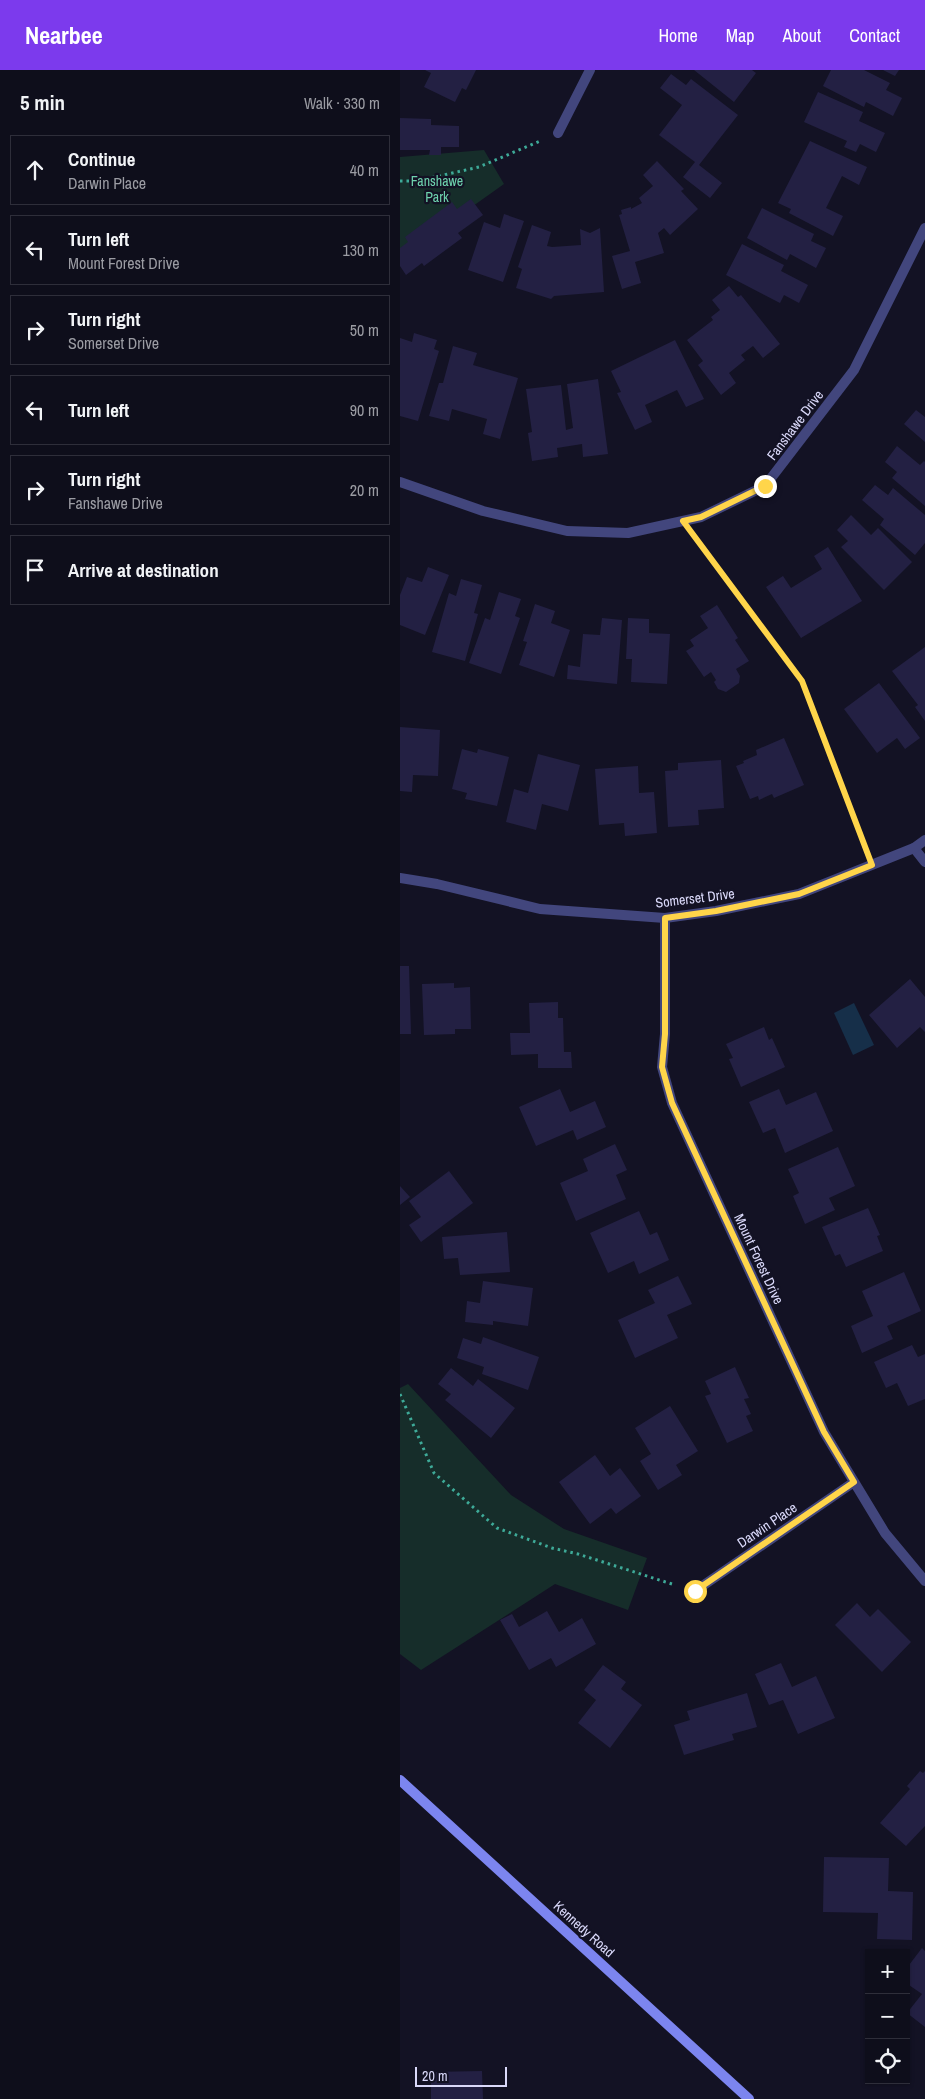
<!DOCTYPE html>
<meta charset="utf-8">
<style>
:root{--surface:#0e0e1b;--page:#171724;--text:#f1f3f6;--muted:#9b9ca3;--line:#2e2e3a;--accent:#7c3aed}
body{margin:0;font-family:"Archivo Narrow",sans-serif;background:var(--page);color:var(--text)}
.controls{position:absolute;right:15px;bottom:15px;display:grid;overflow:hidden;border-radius:0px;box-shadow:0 1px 4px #0004}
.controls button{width:45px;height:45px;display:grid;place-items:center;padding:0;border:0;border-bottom:1px solid var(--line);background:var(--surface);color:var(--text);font:25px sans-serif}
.scale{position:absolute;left:15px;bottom:12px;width:92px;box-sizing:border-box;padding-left:5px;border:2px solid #dad9fa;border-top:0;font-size:14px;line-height:18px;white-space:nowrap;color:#dad9fa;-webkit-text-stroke:4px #131224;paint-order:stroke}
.stop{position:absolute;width:15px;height:15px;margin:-11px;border:4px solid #ffd54a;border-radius:50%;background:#fff}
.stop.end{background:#ffd54a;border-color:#fff;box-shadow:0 1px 5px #0008}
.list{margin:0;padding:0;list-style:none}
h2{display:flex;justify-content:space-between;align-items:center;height:65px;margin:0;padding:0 20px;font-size:21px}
h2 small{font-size:16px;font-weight:400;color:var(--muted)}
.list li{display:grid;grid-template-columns:32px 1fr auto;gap:15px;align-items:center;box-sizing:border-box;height:70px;margin:0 10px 10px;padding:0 10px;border:1px solid var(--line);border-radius:0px}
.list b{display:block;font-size:19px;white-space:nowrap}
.list p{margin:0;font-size:16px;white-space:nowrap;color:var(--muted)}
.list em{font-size:16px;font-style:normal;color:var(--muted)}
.icon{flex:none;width:28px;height:28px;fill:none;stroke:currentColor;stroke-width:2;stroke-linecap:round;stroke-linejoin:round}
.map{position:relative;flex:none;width:525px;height:2029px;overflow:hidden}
header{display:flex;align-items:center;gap:30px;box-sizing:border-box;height:70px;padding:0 25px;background:var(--accent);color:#fff}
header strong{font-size:24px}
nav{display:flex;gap:28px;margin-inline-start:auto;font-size:18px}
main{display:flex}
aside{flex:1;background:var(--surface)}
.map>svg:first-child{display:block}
.green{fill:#162d2a}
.water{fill:#162f49}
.building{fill:#232043}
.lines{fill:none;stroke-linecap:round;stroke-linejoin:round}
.path{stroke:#3eaa98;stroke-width:3;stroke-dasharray:2.5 4;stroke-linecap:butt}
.minor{stroke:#42467d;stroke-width:10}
.tertiary{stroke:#42467d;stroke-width:10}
.secondary{stroke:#7c85ef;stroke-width:10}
.route{stroke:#ffd54a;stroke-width:6}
.labels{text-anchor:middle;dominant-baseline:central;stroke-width:4.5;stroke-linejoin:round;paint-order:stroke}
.park-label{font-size:14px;fill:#6ed2ae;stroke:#131224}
.street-label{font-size:14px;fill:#dad9fa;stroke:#131224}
</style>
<header>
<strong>Nearbee</strong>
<nav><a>Home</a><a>Map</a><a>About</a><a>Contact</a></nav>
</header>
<main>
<aside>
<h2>5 min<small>Walk · 330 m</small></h2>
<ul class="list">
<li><svg class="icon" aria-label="ahead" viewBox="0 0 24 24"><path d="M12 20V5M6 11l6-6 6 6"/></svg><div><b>Continue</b><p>Darwin Place</p></div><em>40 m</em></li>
<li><svg class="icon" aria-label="left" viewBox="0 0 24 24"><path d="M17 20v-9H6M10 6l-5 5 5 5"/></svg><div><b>Turn left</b><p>Mount Forest Drive</p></div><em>130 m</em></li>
<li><svg class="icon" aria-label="right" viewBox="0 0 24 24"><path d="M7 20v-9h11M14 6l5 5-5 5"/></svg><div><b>Turn right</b><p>Somerset Drive</p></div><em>50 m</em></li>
<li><svg class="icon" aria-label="left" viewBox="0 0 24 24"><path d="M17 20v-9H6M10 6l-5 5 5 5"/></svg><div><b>Turn left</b></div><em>90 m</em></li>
<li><svg class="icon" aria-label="right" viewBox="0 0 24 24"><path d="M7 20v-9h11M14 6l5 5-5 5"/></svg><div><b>Turn right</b><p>Fanshawe Drive</p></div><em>20 m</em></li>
<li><svg class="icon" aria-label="arrive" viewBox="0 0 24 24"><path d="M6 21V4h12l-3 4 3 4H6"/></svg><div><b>Arrive at destination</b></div></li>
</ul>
</aside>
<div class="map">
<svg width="525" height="2029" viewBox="0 0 525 2029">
<rect width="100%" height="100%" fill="#131224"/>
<path class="green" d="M84,80l20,34 -104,74v-101z
M8,1314l103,111 53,34 83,29 -19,52 -73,-26 -134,86 -21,-16v-266z"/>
<path class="water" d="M454,933l20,42 -21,10 -19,-42z"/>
<path class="building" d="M25,0h51l-10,20 -4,-2 -7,14 -31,-15 7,-14z
M294,0h58l4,3 -22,29z
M431,0h33l26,13 -4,7 16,8 -9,18 -27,-14 -2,5 -41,-21z
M483,0h16l-4,6z
M271,4l15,11 5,-6 47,36 -39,50 23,18 -12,15 -27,-21 12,-15 -36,-27 23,-30 -22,-17z
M418,22l45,20 -4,9 26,12 -9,19 -16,-8 -4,8 -12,-5 3,-6 -43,-19z
M0,48l31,1v6l28,1v21h-18v8h-12l1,-5h-30z
M410,71l57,26 -8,18 -17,-9 -16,32 17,8 -10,20 -44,-23 2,-4 -13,-6z
M257,91l27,28 -3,2 17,18 -28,26 -6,-7 -6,5 6,20 -29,9 6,21 -19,6 -10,-33 18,-5 -11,-36 3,-1 -1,-4 10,-3v2l11,-6 -3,-5 14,-12 -10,-11z
M71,129l12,16 -25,18 4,5 -38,28 -2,-3 -16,12 -6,-9v-18l8,-6 -3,-5 47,-35 5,7z
M362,138l52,26 -3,7 15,7 -10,20 -26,-14 -3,6 -40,-22z
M104,144l20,7 -21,61 -35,-12 16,-48 16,6z
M132,155l19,7 -4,14 5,1 29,-2 -1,-16 10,4 10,-5 4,64 -50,4 -3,3 -35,-11 6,-19 -4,-2z
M342,174l42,21 -3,6 27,14 -9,18 -15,-8 -4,8 -54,-28z
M329,216l9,11 3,-2 39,49 -17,14 -10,-12 -12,9 4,5 -16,13 7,10 -15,12 -23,-30 5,-4 -16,-21 26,-20 -2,-3 9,-7 -8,-10z
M14,263l23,7 -3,9 5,2 -21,70 -18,-5v-78l12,4z
M275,270l29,59 -18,8 -9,-17 -32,15 7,17 -17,8 -18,-37 4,-1 -10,-21z
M53,276l24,7 -4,12 45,13 -18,61 -17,-5 4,-15 -35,-10 -3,12 -20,-5 10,-33h4z
M198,309l10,75 -25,3 -1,-13 -25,4 1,9 -26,4 -4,-28 4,-1 -6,-43 35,-4 5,45 7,-2 -6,-44z
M516,340l9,7v25l-21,-18z
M497,376l23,19 4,-4 1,1v44l-33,-28 5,-6 -12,-10z
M475,415l13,10 5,-7 32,27v28l-10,12 -35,-30 4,-6 -22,-19z
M451,445l20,20 7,-7 34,34 -28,28 -43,-43 7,-6 -11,-11z
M428,477l34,54 -61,37 -35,-51 17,-11 8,12 31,-19 -8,-13z
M28,497l21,8 -24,60 -25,-10v-30l7,-18 15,5z
M61,509l21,6 -8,28 4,1 -13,47 -33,-9 17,-59 7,3z
M99,522l22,7 -6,17 5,2 -19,56 -32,-11 16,-45 5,2z
M135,534l20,7 -4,12 19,7 -16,47 -35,-12 8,-23 -4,-1z
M317,535l21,33 -3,2 14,21 -13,8 4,7 -1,7 -13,9 -8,-3 -4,-7 2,-2 -5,-8 -7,5 -18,-26 8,-5 -4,-6 18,-12 -8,-12z
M202,548l20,2 -5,64 -50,-5 1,-14 12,2 3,-33 17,1z
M228,548l21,1v14l21,1 -3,50 -36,-2 1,-23h-6z
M525,577v74l-10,-14 3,-2 -26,-34z
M479,613l41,55 -15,11 -8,-11 -20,15 -33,-44z
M0,657l40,3 -2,46 -25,-1 -1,17 -12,-1z
M384,668l20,47 -30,13 -2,-4 -13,6 -1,-4 -8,3 -14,-33 8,-3 -1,-2 14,-6 -1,-5z
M62,679l15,4 1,-4 31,8 -12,49 -32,-7 2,-6 -15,-4z
M138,684l42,11 -12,46 -26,-7 -6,26 -30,-8 8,-33 14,4z
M321,690l3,48 -26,2 1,15 -31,2 -3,-56 13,-1v-7z
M238,696l1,27 15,-1 3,41 -32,3 -1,-13 -25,2 -4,-56z
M0,896h9l2,68h-11z
M510,909l15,18v35l-5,-5 -23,21 -28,-33z
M54,913v5l16,-1 1,42h-16v5l-31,1 -2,-51z
M158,932v16h5l1,34h7l1,16h-34v-14l-27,1 -1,-22h20l-1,-30z
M364,957l5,13 3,-2 13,29 -44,20 -12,-28 4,-1 -7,-14z
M160,1019l10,23 25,-11 11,26 -29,13 -4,-10 -37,16 -17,-39z
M379,1019l7,16 30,-13 17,39 -48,22 -10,-25 -12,5 -14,-31z
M215,1074l12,26 -11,5 10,24 -50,22 -16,-38 28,-12 -5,-12z
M438,1077l17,39 -26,12 6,12 -30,14 -12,-28 6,-3 -11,-24z
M49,1101l24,32 -52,39 -12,-17 12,-8 -12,-16z
M0,1116l10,11 -10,8z
M468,1138l12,27 -3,1 6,15 -37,16 -6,-13 -5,2 -13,-29z
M239,1141l11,24 7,-3 12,28 -30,14 -5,-13 -26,12 -18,-40z
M107,1162l3,40 -50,3 -2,-17 -14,1 -2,-22z
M504,1202l17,39 -34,15 6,13 -31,14 -11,-27 22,-10 -11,-25z
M278,1206l14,28 -25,11 11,23 -43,20 -17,-38 37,-17 -7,-13z
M83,1211l50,7 -5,38 -35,-5v4l-28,-3 2,-21 13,2z
M83,1267l56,20 -11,33 -46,-16 2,-7 -27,-9 6,-20 18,6z
M512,1275l6,12 7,-3v45l-17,7 -11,-23 -11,5 -12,-26z
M335,1297l14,31 -5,1 7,15 -5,2 7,15 -26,12 -22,-47 6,-2 -6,-13z
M51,1298l22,18 5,-7 37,29 -24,30 -46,-38 6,-6 -13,-10z
M270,1336l28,45 -22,14 6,10 -24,15 -18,-29 11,-7 -16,-26z
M195,1385l15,21 10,-8 21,28 -25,18 -5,-6 -21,16 -31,-42z
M457,1533l13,14 8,-8 33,33 -29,30 -47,-47z
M147,1541l12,21 23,-14 14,26 -40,23 -5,-9 -22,12 -29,-50 12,-6 7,13z
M381,1593l11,24 24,-11 19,42 -37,16 -15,-34 -14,5 -14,-31z
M203,1595l23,17 -5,7 21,16 -32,43 -32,-25 18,-23 -12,-10z
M347,1623l10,34 -25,7 2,6 -50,15 -10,-30 16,-5 -3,-9z
M520,1701l3,2 2,-2v55l-19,20 -26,-23 30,-34 -3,-3z
M424,1787l65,1 -1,33 25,1 -1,48 -35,-1 1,-26 -55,-1z
M522,1878l3,3v76l-18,-14 15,-19 -16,-11v-14z
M82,2001l1,28h-52v-27z"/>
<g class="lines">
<path class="path" d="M0,111h17l62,-14 61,-26
M296,468l106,143 62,165
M0,1324l34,79 63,55 55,20 26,6 97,31"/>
<path class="minor" d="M158,63l32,-63
M0,412l83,29 84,20 61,2 73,-16 64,-31 89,-116 71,-142
M514,778l11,14
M265,848v116l-3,33 10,36 152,329 61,101 40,48
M295,1521l159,-109"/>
<path class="tertiary" d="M0,808l37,6 103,25 125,9 51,-7 83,-17 115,-46 11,-8"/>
<path class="secondary" d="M0,1710l349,319"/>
</g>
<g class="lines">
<path class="route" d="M295,1521l159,-109 -30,-50 -152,-329 -10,-36 3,-33v-116l51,-7 83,-17 73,-29 -70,-184 -119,-160 18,-4 64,-31"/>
</g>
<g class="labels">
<g class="park-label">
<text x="37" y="111">Fanshawe<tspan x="37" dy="16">Park</tspan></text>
</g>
<g class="street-label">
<text transform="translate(395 355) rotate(-53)">Fanshawe Drive</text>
<text transform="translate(295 828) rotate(-7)">Somerset Drive</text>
<text transform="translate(359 1189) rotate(65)">Mount Forest Drive</text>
<text transform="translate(367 1455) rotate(-34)">Darwin Place</text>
<text transform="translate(184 1859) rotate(42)">Kennedy Road</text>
</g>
</g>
</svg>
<div class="controls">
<button>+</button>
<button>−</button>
<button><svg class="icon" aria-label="locate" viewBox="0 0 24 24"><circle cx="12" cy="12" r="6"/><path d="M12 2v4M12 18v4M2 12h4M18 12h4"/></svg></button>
</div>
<div class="scale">20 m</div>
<div class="stop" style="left:295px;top:1521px"></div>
<div class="stop end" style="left:365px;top:416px"></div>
</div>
</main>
